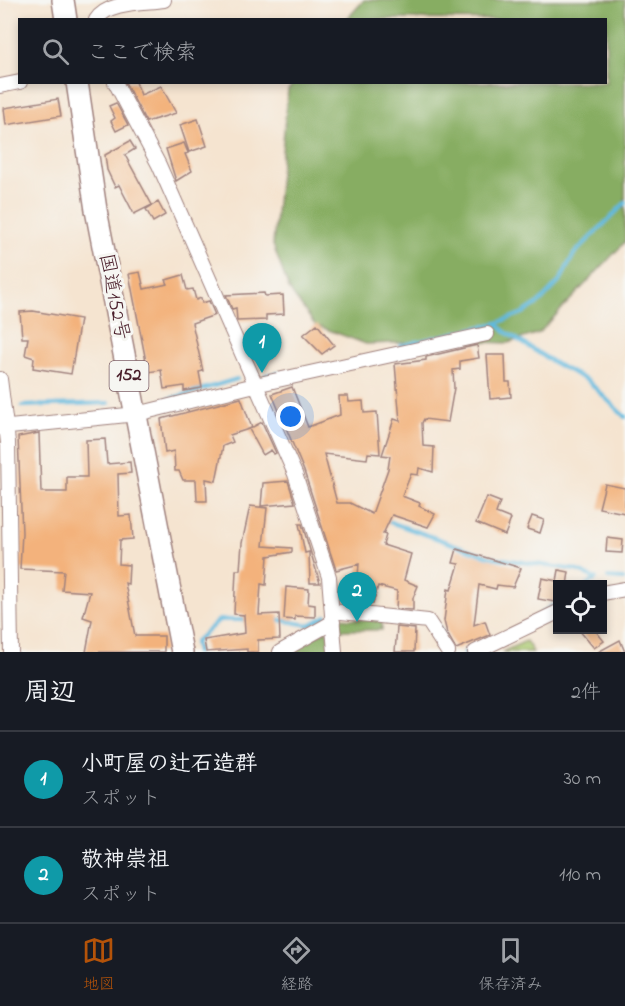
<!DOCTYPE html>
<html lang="ja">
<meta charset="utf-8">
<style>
:root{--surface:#171b24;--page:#20242c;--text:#f1f3f6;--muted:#9ea1a6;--line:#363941;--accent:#b45309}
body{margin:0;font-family:"Indie Flower","Klee One",sans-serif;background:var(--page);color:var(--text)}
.controls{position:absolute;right:18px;bottom:18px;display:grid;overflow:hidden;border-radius:0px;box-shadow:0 3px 9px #0003}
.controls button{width:54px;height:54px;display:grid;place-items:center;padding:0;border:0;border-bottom:2px solid var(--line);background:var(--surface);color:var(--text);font:30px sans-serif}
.you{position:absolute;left:291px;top:417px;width:21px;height:21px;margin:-15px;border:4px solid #fff;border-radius:50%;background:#1a73e8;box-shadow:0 0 0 9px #1a73e833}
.badge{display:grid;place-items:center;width:39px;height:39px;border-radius:50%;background:var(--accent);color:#fff;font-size:20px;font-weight:700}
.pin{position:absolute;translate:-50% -50px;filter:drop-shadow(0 2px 3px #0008)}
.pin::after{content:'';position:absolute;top:32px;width:21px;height:18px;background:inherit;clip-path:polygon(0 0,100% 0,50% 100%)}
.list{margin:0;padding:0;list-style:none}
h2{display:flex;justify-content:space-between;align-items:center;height:78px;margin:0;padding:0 24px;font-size:26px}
h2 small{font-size:20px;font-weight:400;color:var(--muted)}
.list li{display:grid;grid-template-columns:39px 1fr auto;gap:18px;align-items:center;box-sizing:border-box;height:96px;padding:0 24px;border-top:2px solid var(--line)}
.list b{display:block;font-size:22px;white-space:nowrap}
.list p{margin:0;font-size:20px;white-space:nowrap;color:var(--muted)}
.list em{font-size:20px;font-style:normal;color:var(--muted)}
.icon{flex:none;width:33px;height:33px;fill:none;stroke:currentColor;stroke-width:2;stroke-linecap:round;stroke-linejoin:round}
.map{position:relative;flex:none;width:625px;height:652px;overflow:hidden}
.search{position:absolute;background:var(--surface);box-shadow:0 3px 9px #0003;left:18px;right:18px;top:18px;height:66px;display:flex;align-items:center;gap:15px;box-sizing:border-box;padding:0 21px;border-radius:0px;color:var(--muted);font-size:22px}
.sheet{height:270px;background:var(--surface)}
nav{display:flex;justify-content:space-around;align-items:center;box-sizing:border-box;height:84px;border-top:2px solid var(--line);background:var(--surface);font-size:16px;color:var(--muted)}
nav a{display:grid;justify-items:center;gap:3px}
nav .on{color:var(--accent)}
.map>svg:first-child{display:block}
.green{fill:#aac970;stroke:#7a744e;stroke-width:1.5}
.forest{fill:#87ad62;stroke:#686646;stroke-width:1.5}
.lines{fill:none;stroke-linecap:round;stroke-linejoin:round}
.stream{stroke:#61b9de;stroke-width:4}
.building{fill:#f3b27b}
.minor-casing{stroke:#a0827e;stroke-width:16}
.highway-casing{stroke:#a0827e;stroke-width:24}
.minor{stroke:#fff;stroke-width:14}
.highway{stroke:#fff;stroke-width:21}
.labels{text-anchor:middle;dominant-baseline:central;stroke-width:6;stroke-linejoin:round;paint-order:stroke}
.shield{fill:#f6f6f2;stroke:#7e6067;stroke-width:1.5}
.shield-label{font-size:18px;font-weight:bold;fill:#4a1f2b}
.street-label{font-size:20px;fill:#4a1f2b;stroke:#f6f6f2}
</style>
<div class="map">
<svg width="625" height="652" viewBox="0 0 625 652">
<rect width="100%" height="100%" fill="#f6f6f2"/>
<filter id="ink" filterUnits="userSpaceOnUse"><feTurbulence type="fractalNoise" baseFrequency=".0167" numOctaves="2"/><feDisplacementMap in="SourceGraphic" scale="12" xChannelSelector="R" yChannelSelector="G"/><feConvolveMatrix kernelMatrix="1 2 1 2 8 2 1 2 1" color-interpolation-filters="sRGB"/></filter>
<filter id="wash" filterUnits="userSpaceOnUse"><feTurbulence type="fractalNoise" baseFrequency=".008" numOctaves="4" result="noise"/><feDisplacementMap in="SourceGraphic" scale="24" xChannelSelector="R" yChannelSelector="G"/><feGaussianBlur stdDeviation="1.35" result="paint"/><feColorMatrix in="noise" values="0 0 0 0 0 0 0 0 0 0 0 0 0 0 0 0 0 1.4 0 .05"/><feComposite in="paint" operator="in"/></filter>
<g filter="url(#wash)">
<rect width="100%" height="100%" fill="#f5e4d0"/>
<path class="green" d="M526,641l7,11h-31z"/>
<path class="forest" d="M364,0h261v242l-86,91 -31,10 -56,-2 -86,3 -51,-19 -26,-36 -16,-44 15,-155 6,-7 312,-1v-62l-259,-1z
M338,618l44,3v9h-41z
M327,630l4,22h-46z"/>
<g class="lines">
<path class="stream" d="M497,323l26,-10 17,-11 20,-21 14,-27 51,-51
M400,346l97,-23 7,8 52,33 32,17 37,36
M266,375l13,-2
M166,400l71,-21
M22,406l87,-3
M387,521l103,36 86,13 16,7 2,4
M608,578l15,1
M588,584l8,-6
M541,614l17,-12
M275,619l34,6 17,-9
M434,620l9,14
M197,652l-2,-10 24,-22h30
M465,652l8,-4"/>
</g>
<g id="blocks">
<path class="building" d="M125,82h11l5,13 20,-9 15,27 -30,9z
M58,99l3,17 -55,9 -2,-17z
M116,103l12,22 -12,6 -5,-10 4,-3 -6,-12z
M198,119l9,27 -18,6 -9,-27z
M130,141l5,8 -10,6 27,50 -18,9 -15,-29 -4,2 -8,-17 -2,-15z
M184,143l4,10 -3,1 7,17 -16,10 -10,-32z
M158,202l7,13 -12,7 -7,-13z
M140,272l4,17 24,-5 -2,-4 17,-5 4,15 6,-1 3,11 5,-2 1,5 7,-2 6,14 -23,8 11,48 -4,1 3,16 -18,3v-5l-20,3 -3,-19 -13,2 -19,-98z
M264,293l1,3 18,-1 1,19 -18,1v5l-29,1 -1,-13 -4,1 -6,-14z
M33,311l47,8 -9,55 -38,-6 1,-10 -9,-3 3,-17h-6l-2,-26z
M317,324l17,21 -12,9 -19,-19z
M477,345l2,13 -19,3v8l-7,1 1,18 -6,34 -24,-3 -2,4 1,23 11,1 -1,25 -14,-4 -1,7 -7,-1 -9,22 18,7 -1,3 16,8 -7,13 -36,-12 -9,19 3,1 -3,10 28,9 -7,26 14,6 -5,12v12l-17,-1 1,-18 -19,-5 -5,18 -17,-4 3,-36 -23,6 -32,-99 -32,-77 20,-7 16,40 32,-12 -1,-19h9l1,6 14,-1 1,12 13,-1 3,42 -12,-1 -1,6 -43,-5 13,49h13l22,11 16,-45 2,-13 -8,-1 12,-36 6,2 -5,-57 31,-4v-3z
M487,355h18l1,27h4l1,15 -21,2z
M241,398l11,30 -22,7 3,7 -10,4 -7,35 -10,-2 1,22h-10l-1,-21h-13l-4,-9h-4l-1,-20 -9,2 -4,-34z
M262,422l14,31 -2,1 -3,-4 -8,5 -14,-26z
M39,433l2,59h26v-15h20l-1,-37 19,-1 2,25 23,-2 1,11 -13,1 1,42 12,-1 2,24 -13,1 -1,24 10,1 -1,19 -3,-1 10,53h29v16h-78l6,-32 -9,-3 7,-25 -28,-2 2,-19 -44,-2 2,-36 -4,-96z
M288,481l7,22 -34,3 2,-23z
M605,484l20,4v25l-26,-5z
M487,497l13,5 -4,11 15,6 -6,16 -29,-12z
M250,506l17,2 -4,38 29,2v4l-24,4 -2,29 -5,-1 -2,31 20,-1 1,25 -22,1v12h-11v-3l-41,3 -2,-12 41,-7 -1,-18 -10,-1 2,-44h4l2,-27z
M532,516l12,4 -4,13 -13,-4z
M299,524h3l18,59h-10l-1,-31 -4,1z
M607,538l16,2 -1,13 -16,-1z
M457,549l64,19 -8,19 -16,-2 -1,4 -17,-4 -5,40 11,-4 5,14 -34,14 -9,-16 -3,-12 4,-32 3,1 8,-26 -6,-1z
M559,570l10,2 -2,13h-9l-3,17 -17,-3 4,-21 15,3z
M286,587l23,2 -1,15 7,1v12l-20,-1v4l-11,-1z
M397,627l18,2 -1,23h-19z
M579,630h16l9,11 -10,7z
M620,640l5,12h-27z"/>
</g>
</g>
<g filter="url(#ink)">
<use href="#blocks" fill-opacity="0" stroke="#a0827e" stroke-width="1.5"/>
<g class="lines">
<g class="minor-casing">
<path id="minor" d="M96,20c12,-19 48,-17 68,-20
M115,82l44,83 136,309 34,103 6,75
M0,86l20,-4
M0,379l8,63 3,210
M0,428l137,-14 118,-29 232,-51
M602,593l23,-4
M332,611l96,10 20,31
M280,652l53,-30
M475,652l83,-40"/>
</g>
<g class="highway-casing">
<path id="highway" d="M63,0l3,20
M77,82l19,128 86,442"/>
</g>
<use href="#minor" class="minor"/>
<use href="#highway" class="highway"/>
</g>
</g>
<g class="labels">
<rect class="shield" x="109.5" y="361" width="39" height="30" rx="4.5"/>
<g class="shield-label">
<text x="129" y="376">152</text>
</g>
<g class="street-label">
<text transform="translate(113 297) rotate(79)">国道152号</text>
</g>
</g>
</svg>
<div class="controls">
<button><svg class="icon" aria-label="locate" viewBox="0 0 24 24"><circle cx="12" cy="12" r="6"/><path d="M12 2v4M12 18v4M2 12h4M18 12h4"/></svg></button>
</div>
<div class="you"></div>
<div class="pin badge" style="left:262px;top:373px;background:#0f9aa8">1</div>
<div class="pin badge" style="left:357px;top:622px;background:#0f9aa8">2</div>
<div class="search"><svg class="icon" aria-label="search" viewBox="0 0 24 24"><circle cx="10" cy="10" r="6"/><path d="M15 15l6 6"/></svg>ここで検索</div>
</div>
<section class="sheet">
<h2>周辺<small>2件</small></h2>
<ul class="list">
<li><span class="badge" style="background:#0f9aa8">1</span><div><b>小町屋の辻石造群</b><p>スポット</p></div><em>30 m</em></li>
<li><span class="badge" style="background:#0f9aa8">2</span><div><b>敬神崇祖</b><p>スポット</p></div><em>110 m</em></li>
</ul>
</section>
<nav>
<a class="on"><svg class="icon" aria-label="map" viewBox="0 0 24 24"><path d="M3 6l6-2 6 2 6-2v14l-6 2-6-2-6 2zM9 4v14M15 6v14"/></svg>地図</a>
<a><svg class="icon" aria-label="directions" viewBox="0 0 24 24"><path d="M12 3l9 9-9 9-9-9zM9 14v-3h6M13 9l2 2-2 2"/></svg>経路</a>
<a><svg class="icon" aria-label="saved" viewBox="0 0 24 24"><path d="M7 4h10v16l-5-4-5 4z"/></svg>保存済み</a>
</nav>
